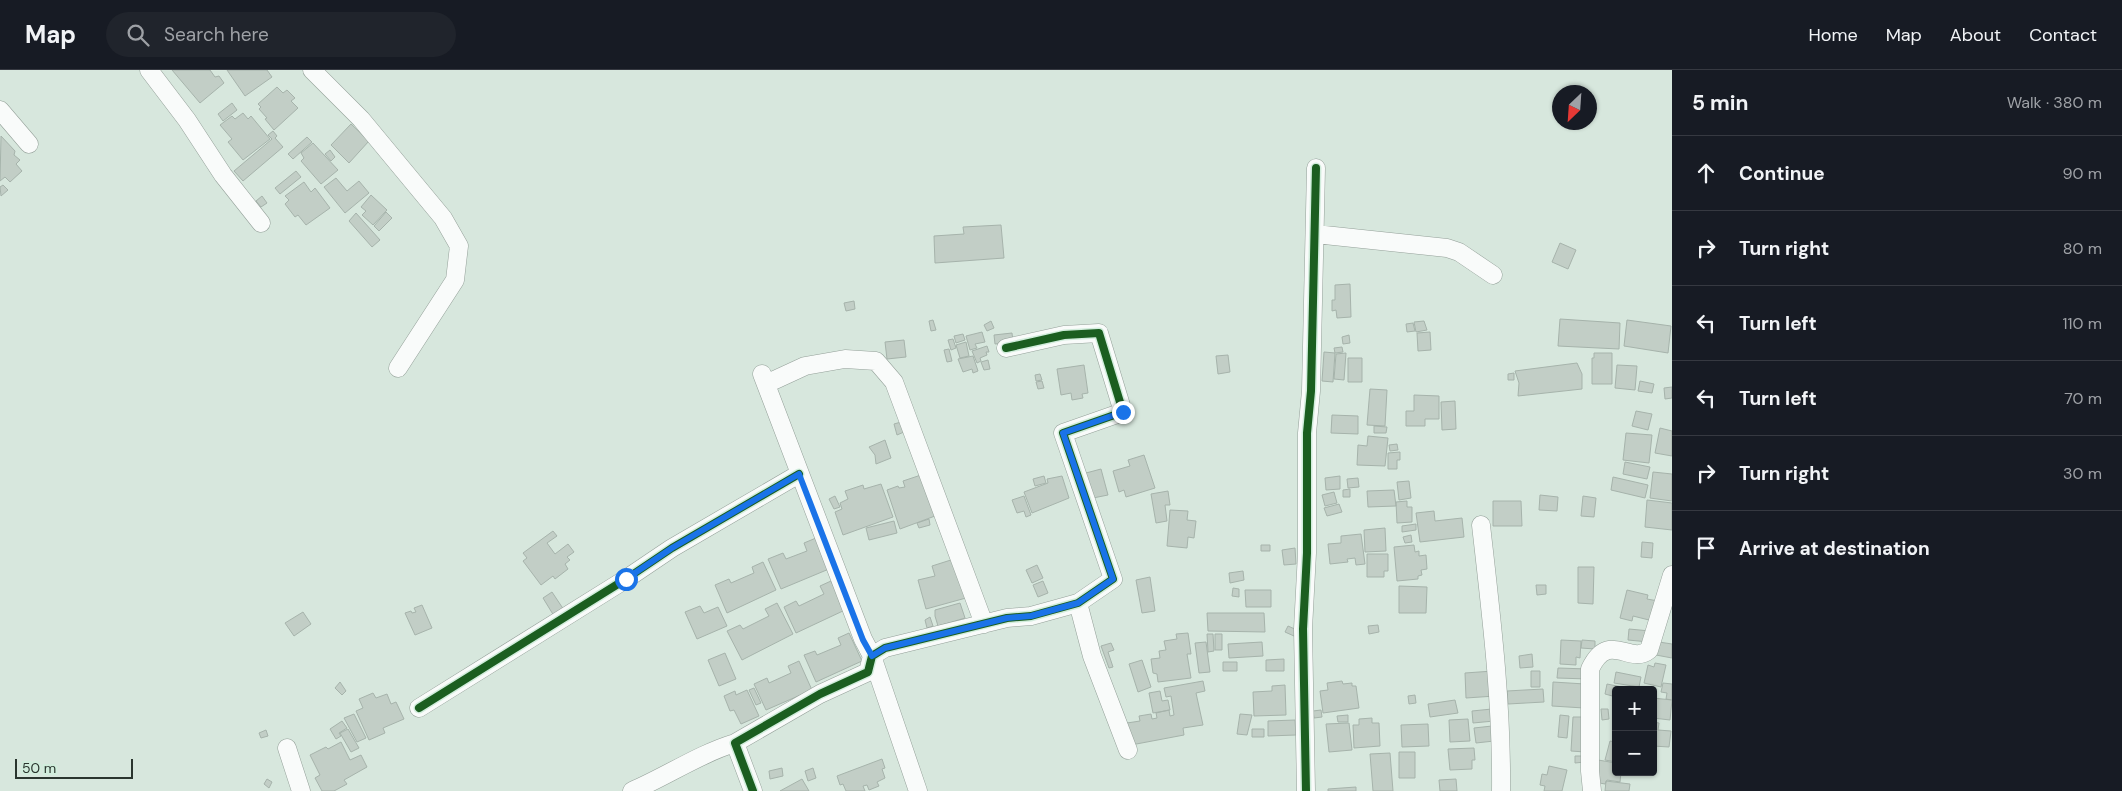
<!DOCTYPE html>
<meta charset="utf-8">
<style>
:root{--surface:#171b24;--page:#20242c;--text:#f1f3f6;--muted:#9ea1a6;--line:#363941}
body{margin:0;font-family:"DM Sans",sans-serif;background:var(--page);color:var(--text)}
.controls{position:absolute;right:15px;bottom:15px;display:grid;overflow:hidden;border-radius:5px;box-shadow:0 1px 4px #0004}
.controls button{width:45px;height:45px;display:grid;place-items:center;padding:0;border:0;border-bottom:1px solid var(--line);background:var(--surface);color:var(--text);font:25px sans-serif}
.compass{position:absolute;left:1552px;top:15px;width:45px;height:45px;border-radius:50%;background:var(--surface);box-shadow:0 1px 4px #0004;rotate:205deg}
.scale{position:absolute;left:15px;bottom:12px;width:118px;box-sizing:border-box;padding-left:5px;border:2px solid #2a352e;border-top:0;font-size:14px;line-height:18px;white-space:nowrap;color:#2a352e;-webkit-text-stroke:4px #d1eddc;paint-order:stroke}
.stop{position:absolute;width:15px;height:15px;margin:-11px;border:4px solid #1a73e8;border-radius:50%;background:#fff}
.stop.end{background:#1a73e8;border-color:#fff;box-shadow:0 1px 5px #0008}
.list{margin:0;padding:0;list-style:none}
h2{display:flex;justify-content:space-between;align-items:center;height:65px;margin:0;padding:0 20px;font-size:21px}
h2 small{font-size:16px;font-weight:400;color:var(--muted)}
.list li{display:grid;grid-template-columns:32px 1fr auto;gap:15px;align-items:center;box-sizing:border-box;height:75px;padding:0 20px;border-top:1px solid var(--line)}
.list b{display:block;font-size:19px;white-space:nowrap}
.list em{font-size:16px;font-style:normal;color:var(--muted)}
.icon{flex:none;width:28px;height:28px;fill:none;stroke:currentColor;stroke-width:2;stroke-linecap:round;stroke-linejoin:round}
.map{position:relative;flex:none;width:1672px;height:721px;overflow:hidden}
header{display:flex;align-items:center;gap:30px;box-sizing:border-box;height:70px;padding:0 25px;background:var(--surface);border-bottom:1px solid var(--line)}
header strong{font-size:24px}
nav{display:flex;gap:28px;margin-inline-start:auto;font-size:18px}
.search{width:350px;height:45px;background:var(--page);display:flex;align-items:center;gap:12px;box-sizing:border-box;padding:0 18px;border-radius:28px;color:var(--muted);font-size:19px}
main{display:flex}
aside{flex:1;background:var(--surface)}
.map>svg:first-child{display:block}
.building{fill:#c2cec6;stroke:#a6b3ab}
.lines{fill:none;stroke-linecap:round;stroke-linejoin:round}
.street-casing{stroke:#94a099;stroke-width:19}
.street{stroke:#f9fbfa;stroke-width:18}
.cycleway-casing{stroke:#d1eddc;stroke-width:11}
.cycleway{stroke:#1b5e20;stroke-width:8}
.route{stroke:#1a73e8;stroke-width:6}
</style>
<header>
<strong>Map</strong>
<div class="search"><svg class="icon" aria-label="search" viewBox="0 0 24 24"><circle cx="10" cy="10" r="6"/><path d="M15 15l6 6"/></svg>Search here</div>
<nav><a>Home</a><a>Map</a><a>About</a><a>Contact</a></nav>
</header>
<main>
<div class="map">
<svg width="1672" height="721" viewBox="0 0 1672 721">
<rect width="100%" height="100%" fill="#d7e7dd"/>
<path class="building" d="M172,0h38l5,7 4,-1 5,7 -24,20z
M227,0h40l5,7 -27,19z
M277,17l6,6 4,-3 8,8 -4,3 7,7 -24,22 -9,-11 2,-1 -8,-9 2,-2 -3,-3z
M232,33l5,7 -14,11 -5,-7z
M243,43l5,6 3,-3 19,23 -27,21 -15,-18 4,-3 -12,-14 12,-9 3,3z
M351,54l18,17 -20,22 -18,-18z
M273,61l4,5 -2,2 8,9 -40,34 -9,-10 38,-32 -4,-4z
M1,66l14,15 -1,4 6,5 -4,4 6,7 -12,11 -5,-5 -5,4z
M307,67l5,5 -19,17 -5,-5z
M313,73l25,27 -17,14 -20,-23 3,-3 -3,-5z
M330,80l5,7 -4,4 -6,-7z
M296,101l5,6 -21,17 -5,-6z
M336,108l11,13 12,-10 10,12 -24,20 -21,-26z
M304,112l7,10 4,-4 15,20 -24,17 -8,-10 -3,2 -10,-13 4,-4 -4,-4z
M3,115l5,5 -7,6 -1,-9z
M371,125l16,15 -14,15 -11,-10 4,-4 -5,-4z
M262,126l5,7 -6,4 -5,-6z
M386,142l6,6 -13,13 -5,-5z
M356,143l24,27 -8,7 -23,-26z
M1001,155l3,33 -69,5 -1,-27 30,-2 -1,-7z
M1560,173l16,7 -8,19 -16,-7z
M1350,214l1,33 -14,1 -1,-8 -4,1v-11h3v-15z
M854,231l1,8 -9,2 -2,-8z
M1560,249l60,4 -1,26 -61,-3z
M933,250l3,10 -5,1 -2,-10z
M1627,250l44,6 -3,27 -44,-7z
M991,251l3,7 -7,3 -3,-6z
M1424,251l3,9 -11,2 -2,-10z
M1413,253l2,8 -8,1 -1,-8z
M982,262l3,10 -10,2 2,4 -7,2 -4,-14z
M1430,262l1,18 -13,1 -1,-18z
M1012,263l1,9 -18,2 -1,-9z
M963,264l2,6 -9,3 -2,-7z
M1349,265l1,8 -7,1 -1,-7z
M953,269l3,9 -5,2 -3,-10z
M904,270l2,17 -19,2 -2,-17z
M966,272l3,14 -9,2 -4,-13z
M987,276l2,6h-3l1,3 -7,3 1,3 -4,2 -5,-12z
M1342,277l1,5 -8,1 -1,-5z
M949,279l3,12 -5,1 -3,-12z
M1324,282l11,1 -2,29 -11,-1z
M1346,283l-2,27 -10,-1 2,-25z
M1594,283h18v31h-20v-26h2z
M1228,285l2,17 -12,2 -2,-18z
M973,286l5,15 -5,2 -1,-4 -9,3 -5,-13z
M1348,288h14v24h-14z
M988,290l2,9 -6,1 -3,-8z
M1577,293l5,11v15l-64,7 1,-13 -4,-12z
M1084,295l4,28 -6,1 1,4 -11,2 -1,-7 -10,2 -4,-26z
M1617,295l20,1 -2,24 -20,-2z
M1514,303v7h-6v-6z
M1040,304l2,6 -6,1 -1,-6z
M1042,311l2,7 -6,1 -2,-7z
M1640,311l14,3 -2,9 -14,-2z
M1672,317v11l-7,1 -1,-11z
M1370,319l17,1 -2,36 -18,-1z
M1414,325l25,1v23h-14v7h-19v-15h8z
M1455,331l1,28 -14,1 -1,-28z
M1636,341l16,3 -4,16 -16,-4z
M1332,345l26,1v18l-27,-1z
M901,352l3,10 -7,3 -3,-11z
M1374,356l13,1 -1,6h-12z
M1660,358l12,3v25l-17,-3z
M1626,363l26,2 -3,28 -26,-3z
M1368,366l20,2 -3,28 -28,-1 1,-20 9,1z
M885,370l6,18 -15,6 -1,-9 -6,-8z
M1397,374l1,6 -8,1 -1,-6z
M1400,382v8h-3v9h-9v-16z
M1144,385l11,33 -29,9 -2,-7 -5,2 -6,-21 17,-5 -2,-6z
M1625,392l25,5 -3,12 -24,-5z
M1101,399l7,26 -15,3 -7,-25z
M1653,402l19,2v27l-22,-3z
M924,404l11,42 -35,13 -13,-39 11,-4 1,2 6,-1 -2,-6z
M1044,406l2,7 -11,3 -2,-7z
M1062,406l7,22 -37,15 -8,-21 24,-9 -1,-4z
M1340,406v13l-14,1 -1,-12z
M1613,407l35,8 -3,13 -34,-8z
M1358,408l1,9 -11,1 -1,-9z
M1409,411l2,17 -12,2 -2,-18z
M881,414l12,33 -50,18 -8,-23 7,-3 -2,-6 8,-4 -3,-8 18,-6 1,4z
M1350,419v8h-7v-7z
M1394,420l2,16 -28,1 -1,-16z
M1168,421l2,14h-5l2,16 -11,2 -5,-29z
M1334,422l3,11 -12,3 -3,-11z
M1540,425l18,2 -1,14 -18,-1z
M835,426l5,11 -6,2 -5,-10z
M1024,426l7,19 -5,2 -2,-6 -7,2 -5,-13z
M1583,426l13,2 -2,19 -13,-1z
M1647,430l25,3v27l-27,-3z
M1407,431v6h5v15l-15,1 -1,-21z
M1493,431h28l1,25h-29z
M1339,434l3,8 -15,4 -3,-8z
M1170,440l18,1 -1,9 9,1 -2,17 -6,-1 -1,11 -20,-2z
M1434,441l1,10 27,-3 2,19 -44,5 -4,-29z
M929,449l1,6 -11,3 -2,-5z
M894,451l3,12 -28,7 -3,-12z
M1416,454v6l-14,2v-6z
M1385,458l1,23 -21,1 -1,-22z
M553,461l4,5 -10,7 8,11 13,-10 6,8 -7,5 3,3 -5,4 3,5 -13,10 -2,-3 -12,9 -18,-24 4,-3 -4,-5z
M1361,464l4,30 -9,1 -1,-7 -8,1 1,3 -18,2 -2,-20 13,-1v-7z
M1411,465l1,7 -7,1 -2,-6z
M816,468l13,31 -48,20 -13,-30 15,-6 3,6 21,-8 -3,-8z
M1642,472l11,1 -1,15 -11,-1z
M1261,475h9v6h-9z
M1414,475l1,7 4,-1v5l7,-1 1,14 -6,1 1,5 -4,1v3l-21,2 -3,-34z
M1295,478l1,16 -12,1 -2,-15z
M1367,484h21v17h-4v6h-17z
M954,489l12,39 -40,11 -8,-29 17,-4 -3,-10z
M763,492l13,28 -49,23 -12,-28 14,-6 2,4 23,-10 -2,-6z
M1037,495l6,13 -11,5 -6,-13z
M1578,497h16l-1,37 -15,-1z
M1243,501l1,9 -14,3 -1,-10z
M1150,507l5,34 -13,2 -6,-33z
M831,511l14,29 -49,23 -12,-26 12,-6 3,5 25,-12 -4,-8z
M1043,511l5,12 -10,4 -5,-12z
M1536,515h10v9l-9,1z
M1399,516l28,1 -1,26h-27z
M1233,518l6,1v8l-7,-1z
M1245,520h26v17h-25z
M1627,520l21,5 -1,4 11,2 -5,20 -20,-5 -1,5 -12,-3z
M552,522l12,18 -10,6 -11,-18z
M777,533l16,31 -51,26 -15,-29 13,-6 3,4 26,-13 -4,-7z
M960,533l5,15 -27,8 -3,-10v-6z
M422,535l10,23 -17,7 -10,-22 6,-2 1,2 4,-1 -2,-4z
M700,536l4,7 14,-6 9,19 -30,13 -12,-27z
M303,542l8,12 -17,12 -9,-13z
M1207,543h57l1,19 -57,-1z
M930,547l3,9 -6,2 -2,-8z
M1378,555l1,7 -10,2 -1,-8z
M1288,556l9,4 -3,6 -9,-4z
M1629,559l21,2 -1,11 -21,-2z
M849,563l13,28 -46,21 -12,-27 11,-4 2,4 24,-10 -3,-7z
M1188,563l3,21h-4l4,24 -33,4 -1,-8 -4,-1 -2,-14 9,-1 -1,-7 7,-1 -2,-9 13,-2 -1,-5z
M1207,564h6l1,17 -6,1z
M1215,564h7v16h-7z
M1561,570l20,1 -1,17 -4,-1v8l-16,-1z
M1582,570l13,1v8l-14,-1z
M1206,572l4,30 -11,1 -4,-30z
M1262,572l1,14 -34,2 -1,-14z
M1659,572l13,2v14l-16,-3z
M1111,573l3,7 -6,2 5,15 -4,1 -8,-22z
M725,583l11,26 -17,7 -11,-26z
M1532,584l1,13 -13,1 -1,-12z
M1284,589v12h-18v-11z
M1142,590l9,27 -13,5 -9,-28z
M799,591l13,29 -46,20 -12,-26 13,-6 2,5 22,-10 -3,-7z
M1223,592h14v9h-14z
M1655,593l11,2 -5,22 -17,-4 4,-18 6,2z
M1558,598l30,1v10l-31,-1z
M1493,601l2,25 -29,2 -1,-25z
M1531,601h9v16h-9z
M1616,602l25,5 -2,10 -25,-4z
M1203,611l2,10 -9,2 7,32 -20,3 1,7 -53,10 -4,-22 13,-2 -1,-5 12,-2 1,5 5,-1 -1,-5 13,-3 1,6 4,-1 -3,-19 -5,1 -2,-9z
M1342,611l1,3 9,-1v3h4l3,22 -36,5 -3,-22 8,-1 -1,-7z
M340,612l6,9 -4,4 -7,-7z
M1553,612l32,2 -1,24 -32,-2z
M1663,613l9,1v16l-6,-1 1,-6 -6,-1z
M1607,614l15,3v3h-6v7l-11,-3z
M1285,615l1,30 -32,1 -1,-24 19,-1v-5z
M754,618l7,15 -5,2 -7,-15z
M1543,619l1,13 -36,2 -1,-13z
M747,620l12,26 -18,8 -7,-14 -4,1 -6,-15 11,-5 1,4z
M1160,621l2,10 6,-1 2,10 -17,3 -4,-20z
M373,623l3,5 11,-4 4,10 5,-2 8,17 -21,9 2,5 -16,7 -13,-29 7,-3 -4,-9z
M1415,625l1,8 -7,1 -1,-8z
M1653,628l19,2 -2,20 -17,-2z
M1455,630l3,13 -28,4 -2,-13z
M1492,639l2,12 -21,2 -1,-12z
M1601,639h7l1,10 -7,1z
M1321,640l1,7 -8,1 -1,-7z
M354,644l12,24 -9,4 -13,-24z
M1240,644l12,1 -5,20 -10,-1z
M1348,645v7h-10l-1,-6z
M1560,645l9,1 -2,22 -9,-1z
M1573,647h13l-1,35 -14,-1z
M1372,648v5h7l1,23 -26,2 -1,-23h6v-6z
M1468,649l2,22 -20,1 -1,-22z
M1295,650l1,15 -28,1v-15z
M342,651l5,7 -8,5 2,3 -5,3 -6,-10z
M1653,652l6,1 -1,7 13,1 -2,16 -16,-1z
M1349,653l3,27 -23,2 -3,-28z
M1428,654l1,22 -27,1 -1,-22z
M1492,656l2,15 -18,2 -2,-15z
M348,659l11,19 -8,4 -11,-19z
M1252,659h12v8h-12z
M266,660l2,6 -7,2 -2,-5z
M1610,671l6,1v20l-11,-2z
M341,672l9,18 11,-5 6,12 -23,13 3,4 -13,7h-12l-7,-13 5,-3 -10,-20 16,-8 2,2z
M1474,678l1,12h-3v9l-22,1 -2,-21z
M1399,682h16v26h-16z
M1390,683l3,38h-20l-3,-37z
M1575,686h9l1,6 -10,1z
M882,689l3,9 -3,1 3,9 -8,4 2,4 -10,4 -2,-5 -4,1 2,5h-19l-3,-7 -3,1 -3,-9z
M1598,690l18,3v9h5l-1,10 -13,-2 -2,4 -11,-2z
M1549,696l18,4 -5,21h-18l1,-5 -5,-1 2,-11 5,1z
M782,698l1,8 -13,3 -1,-8z
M813,698l3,10 -8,3 -3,-10z
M267,709l5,3 -3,6 -5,-4z
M802,709l7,12h-29z
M1456,709l1,12h-17l-1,-11z
M1606,711l24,3 -1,7h-24z
M1356,717v4h-28v-2z"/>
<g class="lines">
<g class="street-casing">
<path id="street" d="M149,0l38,50 36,55 38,48
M312,0l49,49 82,99 16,28 -4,34 -57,88
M0,40l29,34
M1315,164l132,14 12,4 34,23
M762,304l101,265 9,17 46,135
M766,314l39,-18 40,-7 31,2 18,21 90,242
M1481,455c10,89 21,176 20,266
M1078,533l14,53 36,94
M419,638l207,-129 46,-31 127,-74
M287,678l14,43
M632,721c35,-15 67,-37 103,-48
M753,721l-18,-48 85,-49 48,-22 4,-16 13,-8 122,-30 24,-2 47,-13 35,-24 -50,-146 60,-21 -24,-79 -35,2 -58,13
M1306,721l-3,-162 4,-76v-120l4,-42 5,-223
M1592,721l-2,-20v-102c19,-40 40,-3 59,-19l23,-75"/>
</g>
<use href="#street" class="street"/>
<g class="cycleway-casing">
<path id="cycleway" d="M419,638l207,-129 46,-31 127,-74
M753,721l-18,-48 85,-49 48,-22 4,-16 13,-8 122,-30 24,-2 47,-13 35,-24 -50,-146 60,-21 -24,-79 -35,2 -58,13
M1306,721l-3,-162 4,-76v-120l4,-42 5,-223"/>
</g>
<use href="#cycleway" class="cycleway"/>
</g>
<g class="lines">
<path class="route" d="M626,509l46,-31 127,-74 64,166 9,16 13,-8 122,-30 24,-2 47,-13 35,-24 -50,-146 60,-21"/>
</g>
</svg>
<div class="controls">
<button>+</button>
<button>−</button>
</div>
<svg class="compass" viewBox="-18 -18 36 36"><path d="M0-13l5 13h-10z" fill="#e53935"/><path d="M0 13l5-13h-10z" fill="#9ea1a6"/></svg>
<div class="scale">50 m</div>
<div class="stop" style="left:626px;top:509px"></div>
<div class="stop end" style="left:1123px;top:342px"></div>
</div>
<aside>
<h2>5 min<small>Walk · 380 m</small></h2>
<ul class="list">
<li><svg class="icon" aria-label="ahead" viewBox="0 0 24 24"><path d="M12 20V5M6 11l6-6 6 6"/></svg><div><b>Continue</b></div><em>90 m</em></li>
<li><svg class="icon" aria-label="right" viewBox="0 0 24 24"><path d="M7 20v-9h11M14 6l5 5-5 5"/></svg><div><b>Turn right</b></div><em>80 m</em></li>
<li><svg class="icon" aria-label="left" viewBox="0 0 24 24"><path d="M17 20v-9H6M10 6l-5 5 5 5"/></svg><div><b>Turn left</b></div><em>110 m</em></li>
<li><svg class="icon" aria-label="left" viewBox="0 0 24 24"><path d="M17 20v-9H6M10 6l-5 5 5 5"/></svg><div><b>Turn left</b></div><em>70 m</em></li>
<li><svg class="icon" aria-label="right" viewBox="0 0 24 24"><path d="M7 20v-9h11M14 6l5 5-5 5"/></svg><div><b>Turn right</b></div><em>30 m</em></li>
<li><svg class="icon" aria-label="arrive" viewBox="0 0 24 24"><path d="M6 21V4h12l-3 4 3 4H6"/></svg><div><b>Arrive at destination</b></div></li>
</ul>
</aside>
</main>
